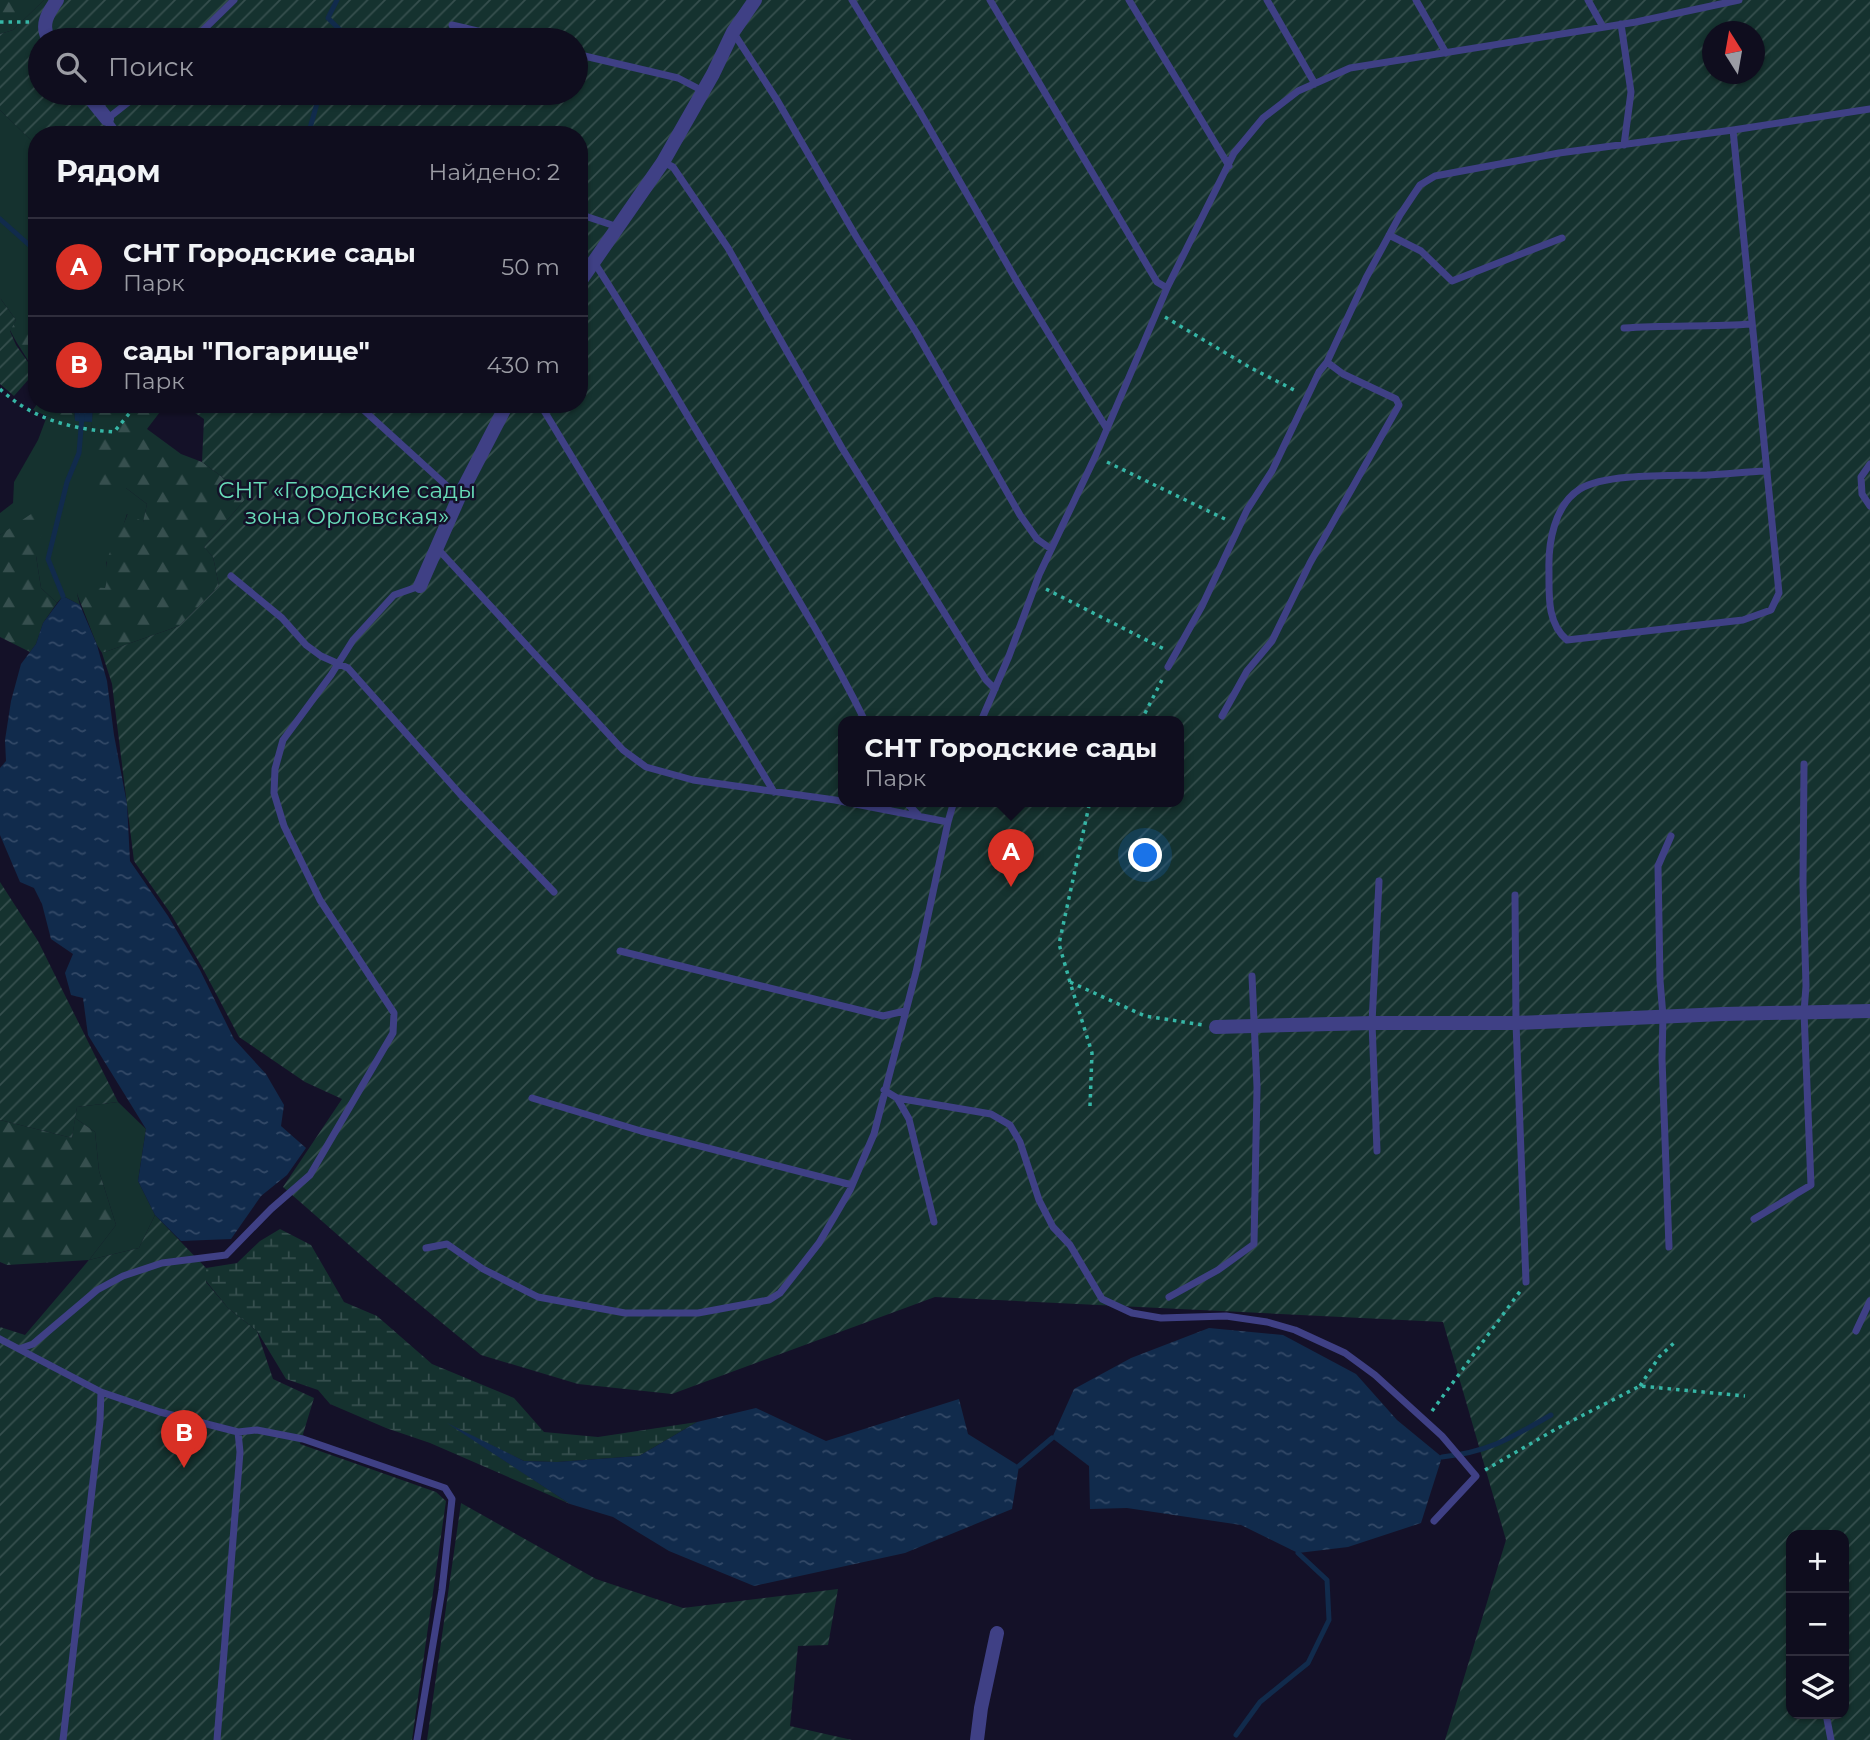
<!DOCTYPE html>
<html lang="ru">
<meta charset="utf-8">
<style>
:root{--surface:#0f0d1e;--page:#1d1b2b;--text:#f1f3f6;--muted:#9b9ca4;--line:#2f2d3c;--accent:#d93025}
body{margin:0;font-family:Montserrat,sans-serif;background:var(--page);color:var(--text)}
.controls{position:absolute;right:21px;bottom:21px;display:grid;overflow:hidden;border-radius:14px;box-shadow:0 2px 5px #0004}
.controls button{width:63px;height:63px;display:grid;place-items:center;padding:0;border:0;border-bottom:2px solid var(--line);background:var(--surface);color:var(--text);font:35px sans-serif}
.compass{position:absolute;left:1702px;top:21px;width:63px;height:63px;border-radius:50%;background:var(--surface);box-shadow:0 2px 5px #0004;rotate:349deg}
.you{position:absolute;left:1146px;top:856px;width:24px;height:24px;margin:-18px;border:5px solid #fff;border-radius:50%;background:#1a73e8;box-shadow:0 0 0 10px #1a73e833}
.badge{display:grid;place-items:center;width:46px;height:46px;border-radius:50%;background:var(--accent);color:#fff;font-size:23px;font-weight:700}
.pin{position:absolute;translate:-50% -58px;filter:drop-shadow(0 2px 4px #0008)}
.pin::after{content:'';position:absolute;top:37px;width:24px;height:21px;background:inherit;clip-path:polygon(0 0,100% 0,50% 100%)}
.popup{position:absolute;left:838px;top:716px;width:346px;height:91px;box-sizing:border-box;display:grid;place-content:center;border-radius:14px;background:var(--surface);filter:drop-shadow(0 2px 5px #0005);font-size:23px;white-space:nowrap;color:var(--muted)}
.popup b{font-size:26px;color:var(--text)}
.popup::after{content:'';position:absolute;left:50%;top:100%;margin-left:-14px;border:14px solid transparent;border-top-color:var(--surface)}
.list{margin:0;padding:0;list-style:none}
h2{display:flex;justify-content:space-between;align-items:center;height:91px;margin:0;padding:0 28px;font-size:30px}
h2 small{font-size:23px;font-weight:400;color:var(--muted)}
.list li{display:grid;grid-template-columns:46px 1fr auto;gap:21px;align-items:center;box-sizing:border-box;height:98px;padding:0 28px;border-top:2px solid var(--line)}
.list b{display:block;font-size:26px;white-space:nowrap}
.list p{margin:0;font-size:23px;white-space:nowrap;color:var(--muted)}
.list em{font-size:23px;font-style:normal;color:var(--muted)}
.icon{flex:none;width:38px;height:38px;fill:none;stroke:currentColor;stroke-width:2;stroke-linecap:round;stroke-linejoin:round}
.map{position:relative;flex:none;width:1870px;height:1740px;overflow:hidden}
.search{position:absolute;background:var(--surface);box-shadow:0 2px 5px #0004;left:28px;top:28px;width:560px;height:77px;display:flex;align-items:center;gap:18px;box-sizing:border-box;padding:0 24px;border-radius:38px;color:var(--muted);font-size:26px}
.panel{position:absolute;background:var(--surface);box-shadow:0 2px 5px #0004;left:28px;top:126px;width:560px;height:287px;border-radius:28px}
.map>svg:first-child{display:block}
.grass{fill:#15322f}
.forest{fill:url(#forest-firs)}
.wetland{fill:url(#wetland-marsh)}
.garden{fill:url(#garden-furrows);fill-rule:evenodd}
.water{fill:url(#water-ripples)}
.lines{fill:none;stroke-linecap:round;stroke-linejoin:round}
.stream{stroke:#112b4c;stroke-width:5}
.path{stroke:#36b6a6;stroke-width:3.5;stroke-dasharray:3.5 5;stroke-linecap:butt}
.service{stroke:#3f4085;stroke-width:7}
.minor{stroke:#3f4085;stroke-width:14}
.labels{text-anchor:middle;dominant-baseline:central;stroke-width:5;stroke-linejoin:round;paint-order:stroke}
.park-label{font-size:23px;fill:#68dbb8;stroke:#141128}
</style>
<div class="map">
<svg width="1870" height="1740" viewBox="0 0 1870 1740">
<defs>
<pattern id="forest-firs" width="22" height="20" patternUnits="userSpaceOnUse" patternTransform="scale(1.75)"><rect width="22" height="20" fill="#15322f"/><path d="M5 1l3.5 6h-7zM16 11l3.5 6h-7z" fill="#364f4e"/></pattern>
<pattern id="wetland-marsh" width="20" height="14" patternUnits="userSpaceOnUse" patternTransform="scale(1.75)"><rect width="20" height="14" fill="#15322f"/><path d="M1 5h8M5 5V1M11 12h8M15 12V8" fill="none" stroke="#364f4e"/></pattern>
<pattern id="garden-furrows" width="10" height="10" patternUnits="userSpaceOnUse" patternTransform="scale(1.75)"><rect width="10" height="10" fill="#15322f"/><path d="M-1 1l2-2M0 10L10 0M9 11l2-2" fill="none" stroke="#364f4e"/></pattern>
<pattern id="water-ripples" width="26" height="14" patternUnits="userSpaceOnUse" patternTransform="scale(1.75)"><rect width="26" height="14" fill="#112b4c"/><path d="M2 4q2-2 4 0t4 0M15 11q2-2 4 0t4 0" fill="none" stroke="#334967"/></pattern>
</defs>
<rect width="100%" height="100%" fill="#141128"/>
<path class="grass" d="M0,110l37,36v174h-21l-16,-22z
M47,416l45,6 -1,14 35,52 21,16 -4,19 -16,-9 -6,19 -15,30 3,15 -4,10 -28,6 3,11 -17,-9 -6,7 -16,-15 -5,-32 -21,-30 -15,9v-22l13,-10 1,-21 24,-42z
M118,1102l28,27 -8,52 17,34 -16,33 -50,12 27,-35 -17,-54 -4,-39 -20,-14 2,-11z"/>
<path class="forest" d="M0,0h44l-31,30 -13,4z
M16,320h21v61c-4,-18 -19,-33 -27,-51z
M37,404h37l1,17 -28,-5 -14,-6z
M93,404h73l-19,25 34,25 21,8 46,34 -44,51 9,10 6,29 -40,40 -77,27 -5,-8 -20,-51 7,-7 21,1c4,-12 0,-19 2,-28 5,-15 15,-30 21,-47l15,9 4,-18 -21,-16h-26l-9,-52z
M34,512l11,8 -9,36 5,32 16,15 -14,20 -7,21 -6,8 -30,-15v-102z
M75,1118l20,14 4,39 17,54 -27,35 -82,5 -7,-3v-142l72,18z"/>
<path class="wetland" d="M280,1229l31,16 33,57 33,14 55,48 82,34 30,34 54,5 99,-15 -58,34 -82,6 -33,-1 -70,-34 116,77 -140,-61 -44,-15 -56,-24 -12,-14 -32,-11 -29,-48 -29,-23 -22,-27v-13l31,-5 23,-22z"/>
<path class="garden" d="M44,0h1826v1740h-425l61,-200 -63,-218 -508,-25 -263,97 -94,-10 -97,-29 -101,-83 -97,-85 59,-88 -37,-17 -66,-45 -37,-70 -31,-53 -37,-53 -22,-177 -10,-31 77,-27 40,-40 -6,-29 -9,-10 44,-51 -46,-34 2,-43 -22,-15h397v-269h-542v11l-37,-36v-76l13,-4zM1713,32h42v42h-42zM40,40h536v53h-536zM843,721h336v80h-336zM1791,1535h53v179h-53z
M0,298l16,22 -6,11 6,14 19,27 -21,24 -14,-12z
M0,882l38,59 80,161 -41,5 -5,31 -72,-18z
M155,1215l51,53v14l22,26 29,23 16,48 41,19 -14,46 136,48 10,9 -34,239h-412v-413l25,8 64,-75 50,-12z
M461,1503l135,76 87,29 155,-19 -10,56 -30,1 -8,80 62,14h-425z"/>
<path class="water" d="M74,404h19l-1,18 -17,-1z
M63,596l17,9 17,40 10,36 7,54 13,69 3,57 38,55 32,54 34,69 32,35 18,31 -3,21 25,22 -19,27 -26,21 -30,43 -50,2 -26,-26 -17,-34 8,-52 -58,-94 -5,-37 -12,-3 -6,-22 8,-19 -22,-15 -9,-35 -8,-16 -14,-6 -20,-47v-67l6,-7 -1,-21 6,-39 10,-37 15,-20 7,-21z
M1209,1328l74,7 73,39 41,46 45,37 -21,66 -73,24 -50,6 -57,-28 -114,-17 -37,1 -1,-43 -37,-28 22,-49 57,-31z
M959,1399l9,35 51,32 -7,43 -107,44 -151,33 -85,-35 -56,-34 -43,-13 -123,-81 77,38 33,1 82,-6 58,-34 59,-14 70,33z"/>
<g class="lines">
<path class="stream" d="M337,0l-9,18 22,22
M308,135l12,-42
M0,219l37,33v4
M88,411l20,-7
M63,596l-15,-37 19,-77 12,-29 4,-49
M1442,1457c47,-5 69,-19 109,-42
M1019,1466l33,-28
M1236,1735l24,-33 48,-39 21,-43 -2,-40 -29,-27"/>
<path class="path" d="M0,22h29
M1165,317l86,51 47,24
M0,389c32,30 71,40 114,43l23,-28
M1107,462l122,59
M1046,589l118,60
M1141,721l23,-45
M1070,982l-11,-38 31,-143
M1090,1106l2,-53 -22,-71 75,34 58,9
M1640,1386l19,-29 16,-15
M1432,1411l89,-121
M1485,1470l71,-41 84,-43 105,10"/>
<path class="service" d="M852,0l68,112 99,173 88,144
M990,0l167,282 10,6
M1129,0l100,166
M1267,0l48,84
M1416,0l30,53
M1588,0l15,27
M1621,24l10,68 -7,53
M452,25l64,15
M733,32l44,68 80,138 59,94 104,183 17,24 14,10
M193,40l41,-40
M576,54l102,24 25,13
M1733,130l46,463 -8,17 -28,10 -176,20c-20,-17 -18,-44 -18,-69 -1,-27 5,-66 31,-82 26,-16 94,-13 127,-14 19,-1 39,-3 58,-4
M119,135l-12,-16 33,-26
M663,162l10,5 55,81 114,200 144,232 9,9
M579,214l39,13
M1389,235l32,16 31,30 110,-43
M594,262c46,71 88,146 133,219 47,79 97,157 138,240
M1624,328c43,-3 85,-1 128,-4
M357,404l102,93
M540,404l234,388
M1870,464l-9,13 1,17 8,12
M437,548l186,202 23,17 47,13 142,20 113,22 6,-21
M231,576l51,42 24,27 15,11 27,12 112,126 94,98
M1168,667l34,-61 45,-96 25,-39 47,-99 8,-10 39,-84 34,-63 20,-30 15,-9 124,-23 174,-23 137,-21
M1222,716l25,-45 25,-30 38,-78 89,-158 -3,-6 -53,-25 -16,-12
M981,721l28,-65 30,-81 56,-118 72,-169 67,-135 29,-35 35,-27 52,-23 286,-46 103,-22
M905,801l14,15
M1515,895l1,128 10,259
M620,951l263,65 22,-5
M884,1090l13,8 94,16 19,11 10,17 19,58 14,27 17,18 32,54 30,14 29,5 65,-2 41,6 28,8 50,23 30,22 67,61 34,40 -42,45
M532,1098l109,33 211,54
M897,1098l12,21 25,103
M1377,1151l-5,-128 7,-142
M1754,1219l57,-34 -7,-173 2,-26 -3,-102 1,-120
M1669,1247l-7,-188 1,-43 -3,-36 -2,-114 13,-30
M426,1248l21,-4 36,25 55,28 87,16h73l71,-13 11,-7 39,-50 31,-53 24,-56 42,-162 32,-150
M1169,1297l49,-27 36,-26 3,-157 -5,-111
M1856,1331l14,-30
M0,1339l101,53 59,20 78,20 19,-2 46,9 142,49 7,11 -10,91 -25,150
M19,1349l14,-5 64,-54 26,-14 39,-13 64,-8 45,-46 39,-34 83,-142 1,-20 -74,-113 -36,-74 -10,-33 1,-24 8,-29 48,-65 22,-35 41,-45 26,-9
M1826,1714l5,26
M63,1740l37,-319 1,-29
M217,1740l23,-288 -2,-20"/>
<path class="minor" d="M49,40c-9,-15 -1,-27 8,-40
M86,93l21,26
M579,283l84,-121 50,-88 20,-42 22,-32
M420,586l39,-89 48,-93
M1216,1027l156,-4h144l207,-9 147,-3
M977,1740l4,-32 16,-75"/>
</g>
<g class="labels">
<g class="park-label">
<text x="347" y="490">СНТ «Городские сады<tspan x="347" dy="26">зона Орловская»</tspan></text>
</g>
</g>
</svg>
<div class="controls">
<button>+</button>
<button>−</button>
<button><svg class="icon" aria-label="layers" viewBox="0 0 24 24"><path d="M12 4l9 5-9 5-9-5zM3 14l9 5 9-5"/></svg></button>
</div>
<svg class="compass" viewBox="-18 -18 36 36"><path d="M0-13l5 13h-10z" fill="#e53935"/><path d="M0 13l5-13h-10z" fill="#9b9ca4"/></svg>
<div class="you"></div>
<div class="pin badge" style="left:1011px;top:887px">A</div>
<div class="popup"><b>СНТ Городские сады</b>Парк</div>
<div class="pin badge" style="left:184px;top:1468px">B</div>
<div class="search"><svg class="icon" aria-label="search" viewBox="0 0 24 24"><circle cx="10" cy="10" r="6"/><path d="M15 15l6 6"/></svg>Поиск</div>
<section class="panel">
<h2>Рядом<small>Найдено: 2</small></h2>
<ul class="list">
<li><span class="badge">A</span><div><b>СНТ Городские сады</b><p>Парк</p></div><em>50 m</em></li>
<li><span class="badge">B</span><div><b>сады &quot;Погарище&quot;</b><p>Парк</p></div><em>430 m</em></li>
</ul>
</section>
</div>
